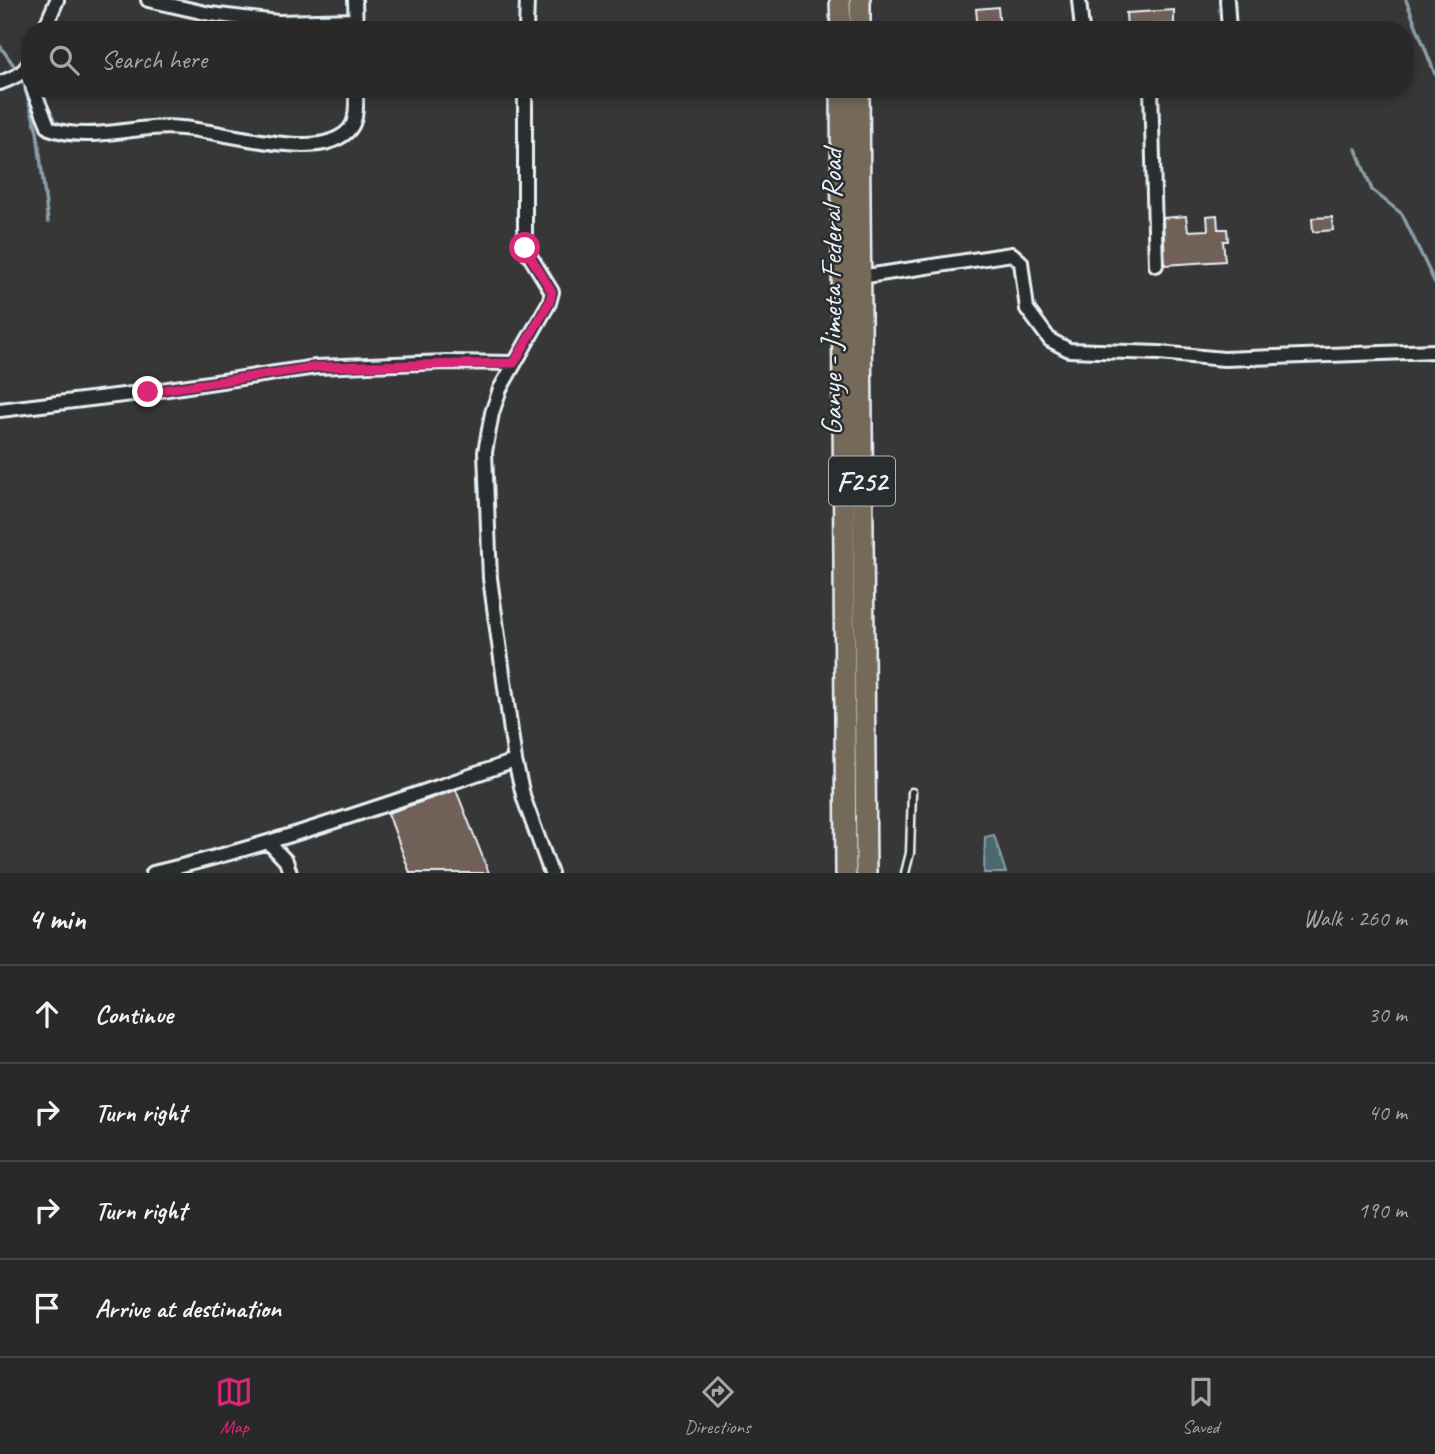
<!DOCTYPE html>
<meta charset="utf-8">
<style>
:root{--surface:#2a2929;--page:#323131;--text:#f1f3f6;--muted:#a5a6a8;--line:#464546;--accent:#db2777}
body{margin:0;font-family:Caveat,sans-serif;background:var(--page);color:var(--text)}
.stop{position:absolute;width:21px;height:21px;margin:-16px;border:5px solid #db2777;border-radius:50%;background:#fff}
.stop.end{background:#db2777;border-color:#fff;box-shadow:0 2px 7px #0008}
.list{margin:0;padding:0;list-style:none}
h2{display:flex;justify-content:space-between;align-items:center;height:91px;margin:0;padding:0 28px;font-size:30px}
h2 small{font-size:23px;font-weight:400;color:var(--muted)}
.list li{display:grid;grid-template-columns:46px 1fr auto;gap:21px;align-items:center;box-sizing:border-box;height:98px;padding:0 28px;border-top:2px solid var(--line)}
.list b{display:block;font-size:26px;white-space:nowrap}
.list em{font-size:23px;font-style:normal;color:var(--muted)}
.icon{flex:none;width:38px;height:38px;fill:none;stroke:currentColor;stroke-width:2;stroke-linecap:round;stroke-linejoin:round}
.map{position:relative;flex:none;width:1435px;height:873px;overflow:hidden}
.search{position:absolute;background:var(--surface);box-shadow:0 4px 10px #0003;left:21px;right:21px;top:21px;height:77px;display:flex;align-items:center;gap:18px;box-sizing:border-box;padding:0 24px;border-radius:28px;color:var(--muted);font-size:26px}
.sheet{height:483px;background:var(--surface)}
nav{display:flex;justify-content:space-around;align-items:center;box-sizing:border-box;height:98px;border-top:2px solid var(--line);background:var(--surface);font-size:19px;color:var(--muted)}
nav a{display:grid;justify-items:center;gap:4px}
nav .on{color:var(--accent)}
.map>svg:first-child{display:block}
.water{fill:#4c6771;stroke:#8a9ea7;stroke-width:2}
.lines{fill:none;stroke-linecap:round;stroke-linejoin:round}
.stream{stroke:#8a9ea7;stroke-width:3.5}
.building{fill:#716059;stroke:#e8f1f8;stroke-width:2}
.lane-casing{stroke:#e8f1f8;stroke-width:11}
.street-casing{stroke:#e8f1f8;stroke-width:18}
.primary-casing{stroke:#e8f1f8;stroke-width:24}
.lane{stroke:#2a2d2e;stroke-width:6}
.street{stroke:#2a2d2e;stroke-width:12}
.primary{stroke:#746a5a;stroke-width:19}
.route{stroke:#db2777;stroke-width:9}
.labels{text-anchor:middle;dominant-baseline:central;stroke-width:5;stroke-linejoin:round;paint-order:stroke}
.shield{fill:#2a2d2e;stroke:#afb6bb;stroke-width:2}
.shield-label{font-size:28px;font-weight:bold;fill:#e8f1f8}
.street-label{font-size:30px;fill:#e8f1f8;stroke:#2a2d2e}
</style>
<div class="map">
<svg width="1435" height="873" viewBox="0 0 1435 873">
<rect width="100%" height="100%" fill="#383737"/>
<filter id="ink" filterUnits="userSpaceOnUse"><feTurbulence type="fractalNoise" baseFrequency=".0143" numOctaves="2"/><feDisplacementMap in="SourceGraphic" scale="14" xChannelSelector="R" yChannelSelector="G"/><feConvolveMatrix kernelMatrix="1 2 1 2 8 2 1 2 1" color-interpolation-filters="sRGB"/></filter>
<g filter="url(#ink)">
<path class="water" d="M994,835l12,38h-22l1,-36z"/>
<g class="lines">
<path class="stream" d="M1406,0l29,74
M0,46l15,21
M23,81l14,50 11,91
M1356,149l16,41 30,24 33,69"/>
</g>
<path class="building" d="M998,7l2,23h-22l-2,-21z
M1174,10v14l-26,1v5h-21l-1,-17z
M1217,215l1,14h9l1,12h-5l2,20 -60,4 -2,-47 23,-2 2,15 20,-1 -1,-14z
M1332,217l1,13 -20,2 -1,-14z
M456,790l33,83h-79l-22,-60z"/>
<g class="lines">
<g class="lane-casing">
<path id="lane" d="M905,873l5,-20 2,-61"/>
</g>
<g class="street-casing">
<path id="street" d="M148,0l62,14 68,8 78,-2
M355,0l1,30
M1079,0l3,30
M1227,0l2,30
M44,30l13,-30
M526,30l1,-30
M0,83c13,-5 24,-9 30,-22
M33,89l16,39c42,16 88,-5 133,0 37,3 115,26 149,13 28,-10 25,-26 25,-52
M525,89v159l27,44 -3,11 -49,86 -8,24 -7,39 5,126 25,183 9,38 27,74
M1151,89l5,176
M860,277l152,-23 9,8 6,47 23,31 19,10 90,3 65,6 211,-8
M0,410l148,-18 168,-25 131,-5 67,1
M269,843l17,18 4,12
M153,873c123,-29 242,-72 362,-112"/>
</g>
<g class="primary-casing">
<path id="primary" d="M840,0l1,30
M860,30v-30
M841,89l5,784
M859,89l7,784"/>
</g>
<use href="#lane" class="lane"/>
<use href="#street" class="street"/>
<use href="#primary" class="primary"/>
</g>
</g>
<g class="lines" filter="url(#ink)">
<path class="route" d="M148,392l168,-25 198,-4 35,-60 3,-11 -27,-44"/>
</g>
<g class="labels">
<rect class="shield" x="829" y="456.5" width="66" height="49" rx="5"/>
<g class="shield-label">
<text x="862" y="481">F252</text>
</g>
<g class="street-label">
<text transform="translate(831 292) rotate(-90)">Ganye - Jimeta Federal Road</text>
</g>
</g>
</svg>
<div class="stop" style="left:525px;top:248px"></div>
<div class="stop end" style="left:148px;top:392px"></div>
<div class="search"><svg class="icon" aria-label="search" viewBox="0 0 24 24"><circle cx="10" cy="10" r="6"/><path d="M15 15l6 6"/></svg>Search here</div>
</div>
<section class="sheet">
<h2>4 min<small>Walk · 260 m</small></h2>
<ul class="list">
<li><svg class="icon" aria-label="ahead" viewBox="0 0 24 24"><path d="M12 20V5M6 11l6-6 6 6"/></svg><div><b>Continue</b></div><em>30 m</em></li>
<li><svg class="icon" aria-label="right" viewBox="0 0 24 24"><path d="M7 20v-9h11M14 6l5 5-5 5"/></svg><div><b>Turn right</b></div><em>40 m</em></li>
<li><svg class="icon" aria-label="right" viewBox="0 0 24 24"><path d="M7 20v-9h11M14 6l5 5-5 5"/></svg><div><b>Turn right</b></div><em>190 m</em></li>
<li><svg class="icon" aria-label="arrive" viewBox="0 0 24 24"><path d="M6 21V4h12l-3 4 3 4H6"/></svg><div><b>Arrive at destination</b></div></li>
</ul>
</section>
<nav>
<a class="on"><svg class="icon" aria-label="map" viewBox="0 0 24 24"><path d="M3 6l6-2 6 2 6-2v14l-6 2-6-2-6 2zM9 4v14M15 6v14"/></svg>Map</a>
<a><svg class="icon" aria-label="directions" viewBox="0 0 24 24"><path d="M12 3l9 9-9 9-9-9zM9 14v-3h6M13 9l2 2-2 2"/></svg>Directions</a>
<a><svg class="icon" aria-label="saved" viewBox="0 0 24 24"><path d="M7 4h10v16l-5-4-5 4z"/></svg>Saved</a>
</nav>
